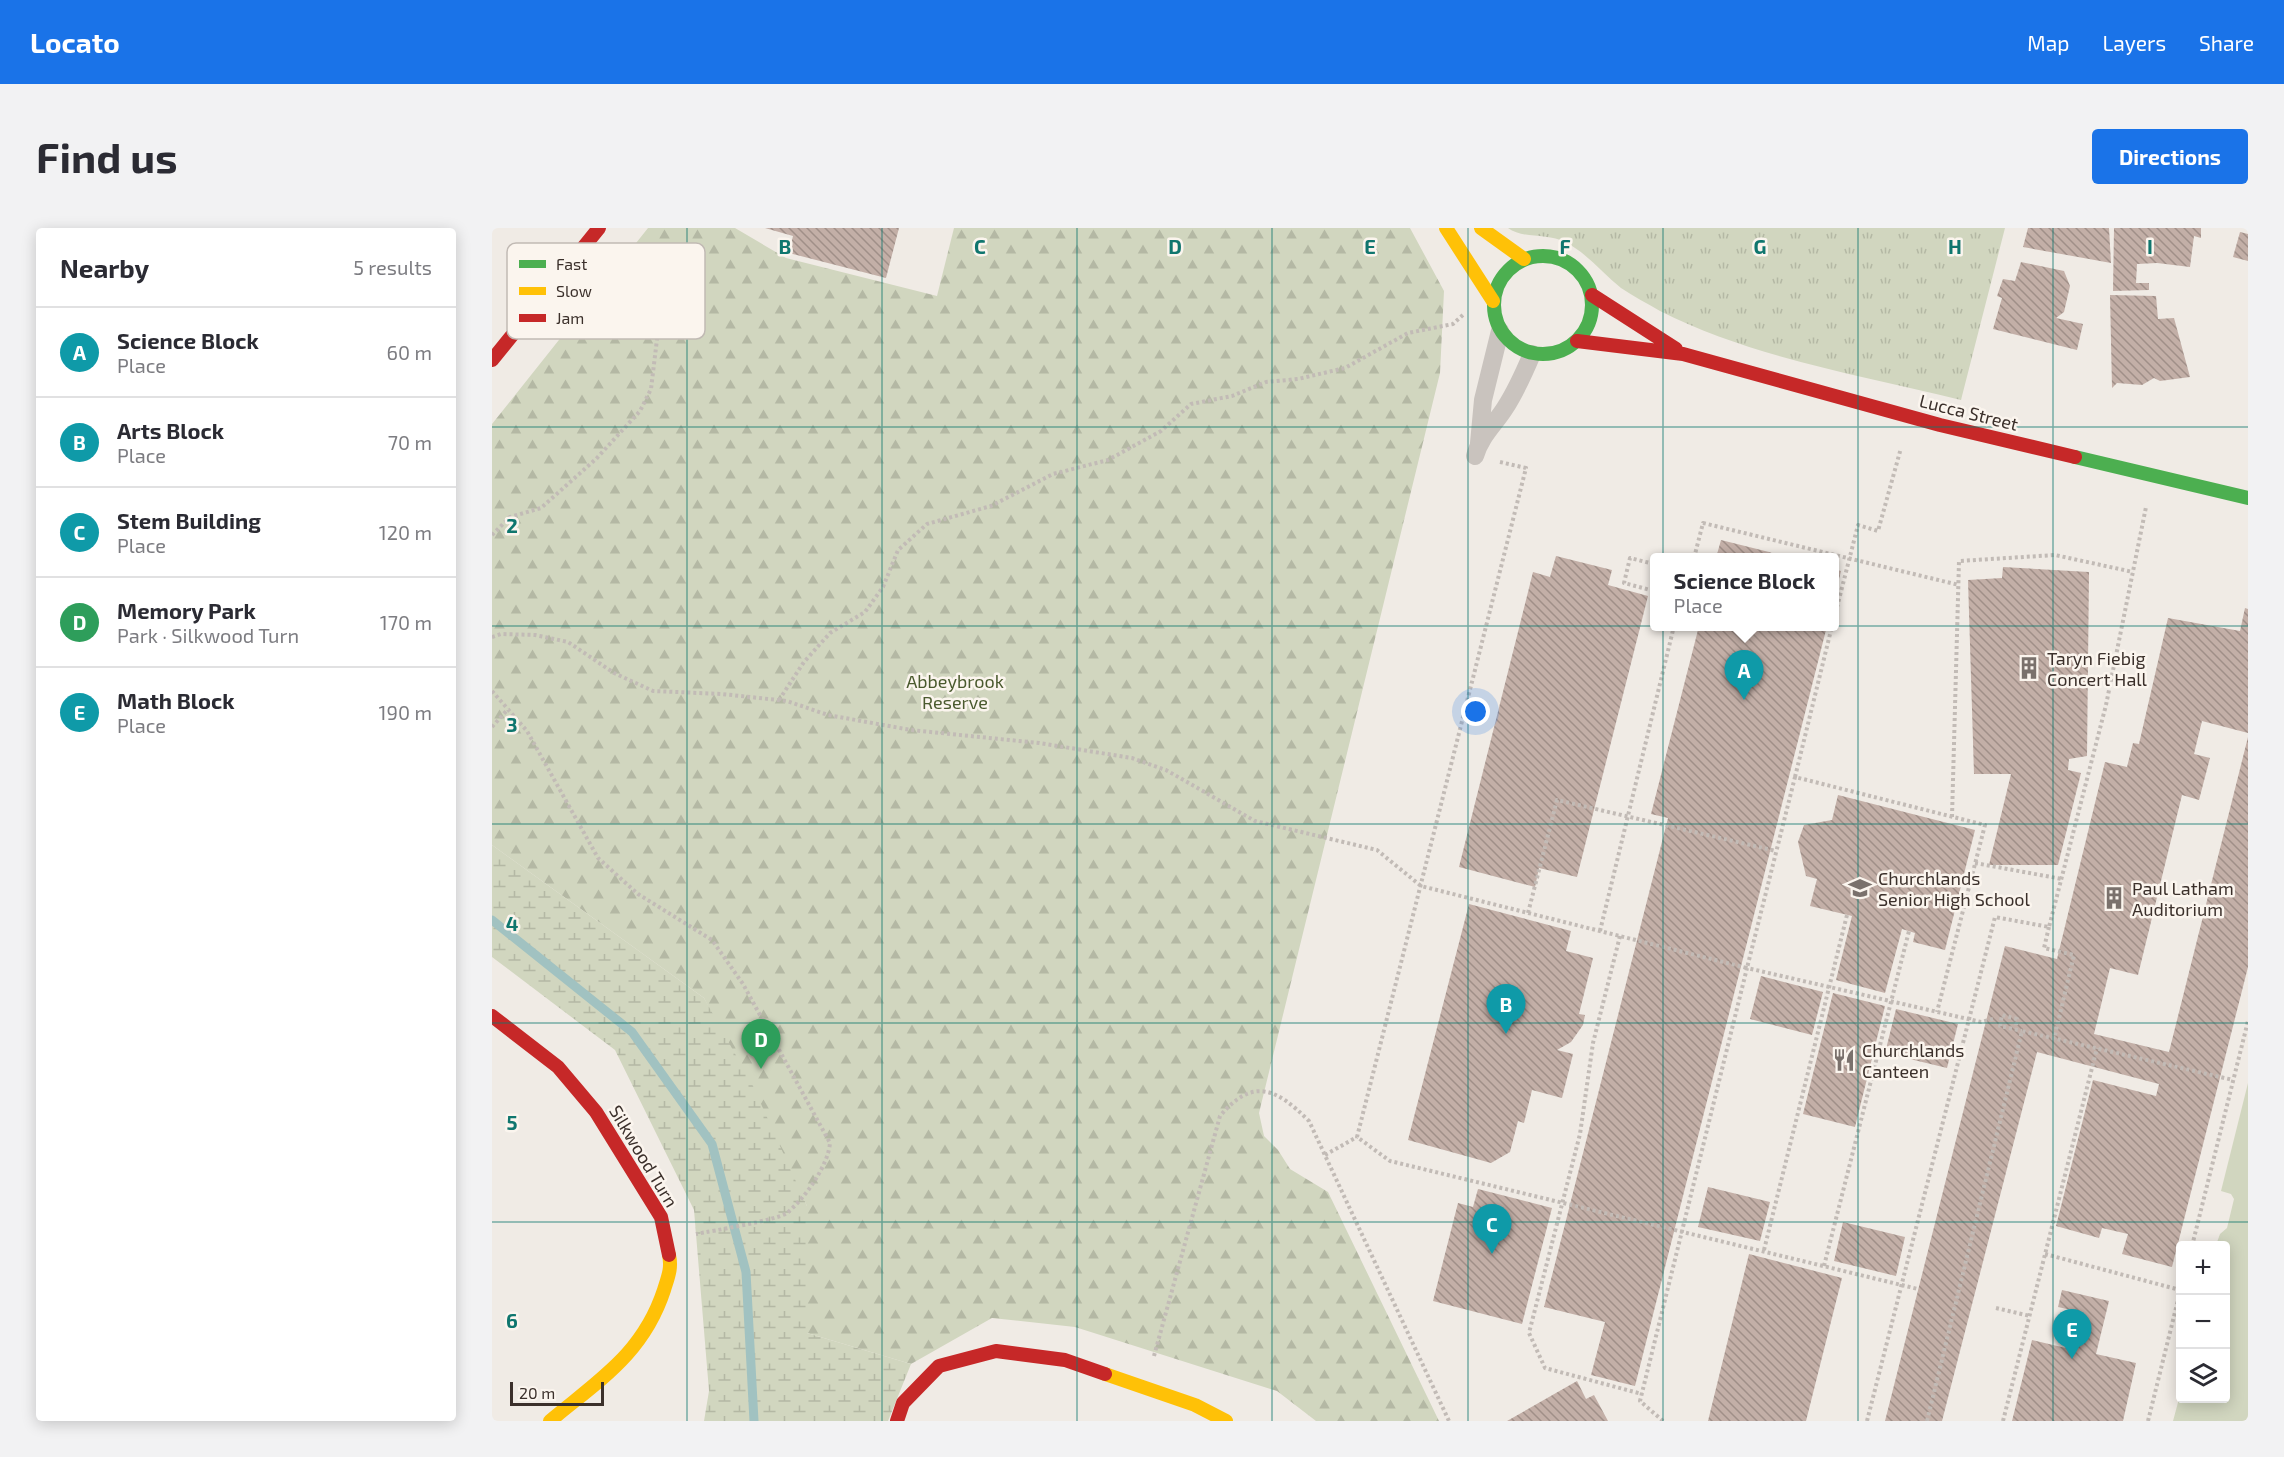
<!DOCTYPE html>
<meta charset="utf-8">
<style>
:root{--surface:#fff;--page:#f2f2f3;--text:#2b2b33;--muted:#7c7c81;--line:#e1e1e2;--accent:#1a73e8}
body{margin:0;font-family:"Exo 2",sans-serif;background:var(--page);color:var(--text)}
.controls{position:absolute;right:18px;bottom:18px;display:grid;overflow:hidden;border-radius:6px;box-shadow:0 3px 15px #0003}
.controls button{width:54px;height:54px;display:grid;place-items:center;padding:0;border:0;border-bottom:2px solid var(--line);background:var(--surface);color:var(--text);font:30px sans-serif}
.scale{position:absolute;left:18px;bottom:15px;width:94px;box-sizing:border-box;padding-left:6px;border:3px solid #3b302b;border-top:0;font-size:16px;line-height:21px;white-space:nowrap;color:#3b302b;-webkit-text-stroke:4px #fbf5ee;paint-order:stroke}
.you{position:absolute;left:984px;top:484px;width:21px;height:21px;margin:-15px;border:4px solid #fff;border-radius:50%;background:#1a73e8;box-shadow:0 0 0 9px #1a73e833}
.badge{display:grid;place-items:center;width:39px;height:39px;border-radius:50%;background:var(--accent);color:#fff;font-size:20px;font-weight:700}
.pin{position:absolute;translate:-50% -50px;filter:drop-shadow(0 2px 3px #0008)}
.pin::after{content:'';position:absolute;top:32px;width:21px;height:18px;background:inherit;clip-path:polygon(0 0,100% 0,50% 100%)}
.popup{position:absolute;left:1158px;top:325px;width:189px;height:78px;box-sizing:border-box;display:grid;place-content:center;border-radius:6px;background:var(--surface);filter:drop-shadow(0 2px 4px #0005);font-size:20px;white-space:nowrap;color:var(--muted)}
.popup b{font-size:22px;color:var(--text)}
.popup::after{content:'';position:absolute;left:50%;top:100%;margin-left:-12px;border:12px solid transparent;border-top-color:var(--surface)}
.list{margin:0;padding:0;list-style:none}
h2{display:flex;justify-content:space-between;align-items:center;height:78px;margin:0;padding:0 24px;font-size:26px}
h2 small{font-size:20px;font-weight:400;color:var(--muted)}
.list li{display:grid;grid-template-columns:39px 1fr auto;gap:18px;align-items:center;box-sizing:border-box;height:90px;padding:0 24px;border-top:2px solid var(--line)}
.list b{display:block;font-size:22px;white-space:nowrap}
.list p{margin:0;font-size:20px;white-space:nowrap;color:var(--muted)}
.list em{font-size:20px;font-style:normal;color:var(--muted)}
.icon{flex:none;width:33px;height:33px;fill:none;stroke:currentColor;stroke-width:2;stroke-linecap:round;stroke-linejoin:round}
.map{position:relative;flex:none;width:1756px;height:1193px;overflow:hidden;border-radius:6px}
header{display:flex;align-items:center;gap:36px;box-sizing:border-box;height:84px;padding:0 30px;background:var(--accent);color:#fff}
header strong{font-size:28px}
nav{display:flex;gap:33px;margin-inline-start:auto;font-size:21px}
.intro{display:flex;align-items:center;justify-content:space-between;box-sizing:border-box;height:144px;padding:0 36px}
h1{margin:0;font-size:42px}
.button{padding:15px 27px;border-radius:6px;background:var(--accent);color:#fff;font-size:21px;font-weight:700}
main{display:flex;gap:36px;padding:0 36px}
aside{flex:1;background:var(--surface);border-radius:6px;box-shadow:0 3px 15px #0003}
.map>svg:first-child{display:block}
.grass{fill:url(#grass-tufts)}
.forest{fill:url(#forest-firs)}
.wetland{fill:url(#wetland-marsh)}
.garden{fill:#d1d6bf}
.lines{fill:none;stroke-linecap:round;stroke-linejoin:round}
.stream{stroke:#a1c2c1;stroke-width:9}
.building{fill:url(#building-back-hatch)}
.path{stroke:#c2bbb6;stroke-width:4;stroke-dasharray:3 3;stroke-linecap:butt}
.lane{stroke:#c9c3be;stroke-width:18}
.fast{stroke:#4caf50;stroke-width:14}
.slow{stroke:#ffc107;stroke-width:14}
.jam{stroke:#c62828;stroke-width:14}
.grid{fill:none;stroke:#0f766e;stroke-width:1.5;stroke-opacity:0.55}
.labels{text-anchor:middle;dominant-baseline:central;stroke-width:5;stroke-linejoin:round;paint-order:stroke}
.street-label{font-size:18px;fill:#3b302b;stroke:#fbf5ee}
.poi-label{font-size:18px;fill:#3b302b;stroke:#fbf5ee;text-anchor:start}
.park-label{font-size:18px;fill:#4a5a2e;stroke:#fbf5ee}
.key{fill:#fbf5ee;stroke:#c1bab4;stroke-width:1.5}
.key-label{font-size:16px;fill:#3b302b}
.grid-label{font-size:20px;text-anchor:middle;font-weight:bold;fill:#0f766e;stroke:#fbf5ee;stroke-width:5;stroke-linejoin:round;paint-order:stroke}
</style>
<header>
<strong>Locato</strong>
<nav><a>Map</a><a>Layers</a><a>Share</a></nav>
</header>
<div class="intro"><h1>Find us</h1><a class="button">Directions</a></div>
<main>
<aside>
<h2>Nearby<small>5 results</small></h2>
<ul class="list">
<li><span class="badge" style="background:#0f9aa8">A</span><div><b>Science Block</b><p>Place</p></div><em>60 m</em></li>
<li><span class="badge" style="background:#0f9aa8">B</span><div><b>Arts Block</b><p>Place</p></div><em>70 m</em></li>
<li><span class="badge" style="background:#0f9aa8">C</span><div><b>Stem Building</b><p>Place</p></div><em>120 m</em></li>
<li><span class="badge" style="background:#2e9e5b">D</span><div><b>Memory Park</b><p>Park · Silkwood Turn</p></div><em>170 m</em></li>
<li><span class="badge" style="background:#0f9aa8">E</span><div><b>Math Block</b><p>Place</p></div><em>190 m</em></li>
</ul>
</aside>
<div class="map">
<svg width="1756" height="1193" viewBox="0 0 1756 1193">
<defs>
<pattern id="grass-tufts" width="24" height="20" patternUnits="userSpaceOnUse" patternTransform="scale(1.5)"><rect width="24" height="20" fill="#d1d6bf"/><path d="M3 7l-1-3M5 7V3M7 7l1-3M15 17l-1-3M17 17v-4M19 17l1-3" fill="none" stroke="#b4b8a4"/></pattern>
<pattern id="forest-firs" width="22" height="20" patternUnits="userSpaceOnUse" patternTransform="scale(1.5)"><rect width="22" height="20" fill="#d1d6bf"/><path d="M5 1l3.5 6h-7zM16 11l3.5 6h-7z" fill="#b4b8a4"/></pattern>
<pattern id="wetland-marsh" width="20" height="14" patternUnits="userSpaceOnUse" patternTransform="scale(1.5)"><rect width="20" height="14" fill="#d1d6bf"/><path d="M1 5h8M5 5V1M11 12h8M15 12V8" fill="none" stroke="#b4b8a4"/></pattern>
<pattern id="building-back-hatch" width="6" height="6" patternUnits="userSpaceOnUse" patternTransform="scale(1.5)"><rect width="6" height="6" fill="#c3afa7"/><path d="M-1 5l2 2M0 0l6 6M5-1l2 2" fill="none" stroke="#a08f88"/></pattern>
</defs>
<rect width="100%" height="100%" fill="#f0ebe5"/>
<path class="grass" d="M1016,0h497l-44,172c-101,-25 -208,-42 -301,-89 -12,-7 -27,-15 -39,-23 -19,-15 -34,-35 -56,-46 -17,-9 -43,-3 -57,-14z"/>
<path class="forest" d="M156,0h87l51,30 151,38 17,-68h456l34,63 -4,82 -181,740 5,23 14,14 12,19 38,23 111,229h-123l-39,-30 -202,-64 -83,-9 -81,46 -104,-31v-127l-103,-208 -212,-153v-421z"/>
<path class="wetland" d="M0,617l212,153 49,88 54,120v127l104,31 -23,57h-184l5,-30 -15,-181 -79,-160 -123,-93z"/>
<path class="garden" d="M1756,855v338h-75l7,-26v3h46v-152l-10,-1 4,-11 7,-6 7,-29 -3,-5 -10,-3z"/>
<g class="lines">
<path class="stream" d="M0,692l140,112 80,112 34,128 8,149"/>
</g>
<path class="building" d="M273,0h134l-13,50 -97,-25 4,-17z
M1536,0h81l2,35 -88,-16z
M1622,0h87v10l-7,-2 -4,31 -33,-4 -20,1 -1,19h13v7l-36,1z
M1748,4l8,2v27l-15,-4z
M1529,34l43,9 6,15 -6,26 -8,6 27,6 -6,26 -84,-21 9,-31 -5,-2 6,-17 12,2z
M1618,67l46,1 2,23 16,-1 16,59 -30,4 -6,-3 -12,7 -25,-2 -5,5z
M1229,312l48,12 17,6h-70z
M1064,328l56,14 -4,15 40,11 -71,281 -38,-9 -4,19 -76,-20 74,-295 17,5z
M1511,339l86,5 -2,184 -18,3 -1,11 13,3 -23,92h-69l22,-91h-37l-6,-194 34,-2z
M1342,341l7,2 -6,24h-1z
M1753,380l3,1v124l-46,-12 -8,33 16,4 -11,42 -17,-5 -44,180 -28,-7 -16,66 75,18 79,-315v230l-76,300 -50,-13 6,-20 -26,-6 -3,10 -43,-12 37,-146 63,16 3,-12 -122,-32 -95,369h-57l120,-475 52,13 48,-197 22,5 6,-24 6,1 29,-126 72,13z
M1207,398h128l-192,760 -44,-11 14,-53 -61,-15 124,-489 -17,-4z
M1346,567l137,35 -30,120 -32,-8 2,-9 -13,-4 -17,64 -49,-13 16,-64 -42,-10 7,-27 -11,-3 -8,-34 6,-17 28,-5z
M977,676l102,27 -5,20 27,7 -14,56 6,1 -2,10 -12,17 -14,8 16,4 -11,44 -30,-8 -8,33 -6,-2 -8,31 -19,11 -83,-23z
M1269,748l62,16 -11,43 -62,-16z
M1341,765l52,13 -30,121 -52,-13z
M1404,781l62,15 -11,44 -62,-15z
M1216,959l62,15 -10,39 -62,-14z
M986,961l74,19 -30,116 -89,-23 25,-98 15,4z
M1351,994l62,15 -9,39 -62,-15z
M1257,1026l93,24 -36,143h-98z
M1570,1062l47,11 -13,53 40,9 -13,58h-111l20,-81 38,9 10,-37 -22,-5z
M1085,1153l9,18 8,-4 14,26h-101z"/>
<g class="lines">
<path class="path" d="M1008,234l26,6 -169,669 33,24 528,128
M0,307l18,-18 31,-9 55,-49 44,-48 11,-22 7,-58 -8,-50 -27,-31
M1202,330l9,-35 256,62
M1162,336l-24,-6 -6,25 30,8
M1342,391l24,-94 20,6 23,-83
M0,409l9,-3 34,1 33,7 46,31 39,18 69,3 65,7 41,14 83,15 128,13 93,15 34,12 89,51 122,29 44,36 326,82 48,-191 190,48 -48,187
M0,463l35,40 71,127 40,36 74,46 31,44 87,159c-2,23 -25,55 -43,70 -10,7 -75,18 -91,21
M287,472l25,-38 26,-29 35,-21 18,-25 15,-37 29,-26 64,-18 62,-32 55,-14 53,-29 30,-27 41,-8 34,-14 32,-3 47,-11 63,-35 45,-9 11,-10
M0,499l16,-18
M1303,549l37,-151
M1460,589l7,-256 96,-6 78,17
M1483,635l87,16
M1036,685l29,-113 219,51
M1557,699l-5,21 30,7 -20,84
M1108,703l74,-305
M1128,708l-27,107 -13,91 -51,199 16,35 97,26
M1524,797l1,-6 -15,-4 -2,11 22,5
M833,927l32,-18
M1700,1018l56,-225
M1272,1022l83,-335
M1553,1026l135,36
M1332,1038l85,-335
M1504,1080l34,8
M662,1128l66,-240c33,-39 56,-28 89,5l140,300
M1171,1193l-23,-20 107,-433 234,54 12,-3
M1375,1193l128,-504 54,10 57,-222 40,-198
M1435,1193l95,-390 211,49
M1511,1193l94,-373
M1656,1193l32,-129"/>
<path class="lane" d="M987,215l4,-43 17,-69
M983,228c5,-19 20,-32 30,-48 11,-17 19,-35 27,-54"/>
<path class="fast" d="M1002 77a49 49 0 1 1 98 0a49 49 0 1 1-98 0Z
M1583,229l173,41"/>
<path class="slow" d="M954,0l47,73
M989,0l43,31
M613,1146l90,31 31,16
M58,1193c49,-41 93,-67 114,-131 4,-13 8,-22 5,-35"/>
<path class="jam" d="M1100,67l84,54
M1085,113l106,13 257,71 135,32
M0,132l107,-132
M0,788l66,51 38,45 65,105 8,38
M405,1193l6,-18 36,-37 57,-15 69,9 40,14"/>
</g>
<path class="grid" d="M195,0v1193M390,0v1193M585,0v1193M780,0v1193M976,0v1193M1171,0v1193M1366,0v1193M1561,0v1193M0,199h1756M0,398h1756M0,596h1756M0,795h1756M0,994h1756"/>
<defs>
<g id="building-bare" transform="scale(1.8)"><path d="M-4-6H4V6H1V3H-1V6H-4ZM-2.5-4.3h1.7v1.8h-1.7ZM.8-4.3h1.7v1.8H.8ZM-2.5-1h1.7V.8h-1.7ZM.8-1h1.7V.8H.8Z" fill="#7a716c" stroke="#fbf5ee" stroke-width="2.5" paint-order="stroke"/></g>
<g id="school-bare" transform="scale(1.8)"><path d="M0-5L7-2L0 1L-7-2ZM-4 1L0 2.5L4 1V4Q0 6-4 4Z" fill="#7a716c" stroke="#fbf5ee" stroke-width="2.5" paint-order="stroke"/></g>
<g id="restaurant-bare" transform="scale(1.8)"><path d="M-5-6h1v4h1v-4h1v4h1v-4h1v5L-1.5 .5V6h-2V.5L-5-1ZM5-6V6H3V1.5H1.5Q1.5-4 5-6Z" fill="#7a716c" stroke="#fbf5ee" stroke-width="2.5" paint-order="stroke"/></g>
</defs>
<g fill-rule="evenodd">
<use href="#building-bare" x="1537" y="440"/>
<use href="#school-bare" x="1368" y="660"/>
<use href="#building-bare" x="1622" y="670"/>
<use href="#restaurant-bare" x="1352" y="832"/>
</g>
<g class="labels">
<g class="street-label">
<text transform="translate(1477 184) rotate(14)">Lucca Street</text>
<text transform="translate(152 928) rotate(59)">Silkwood Turn</text>
</g>
<g class="poi-label">
<text x="1555" y="430">Taryn Fiebig<tspan x="1555" dy="21">Concert Hall</tspan></text>
<text x="1386" y="650">Churchlands<tspan x="1386" dy="21">Senior High School</tspan></text>
<text x="1640" y="660">Paul Latham<tspan x="1640" dy="21">Auditorium</tspan></text>
<text x="1370" y="822">Churchlands<tspan x="1370" dy="21">Canteen</tspan></text>
</g>
<g class="park-label">
<text x="463" y="453">Abbeybrook<tspan x="463" dy="21">Reserve</tspan></text>
</g>
</g>
<rect x="15" y="15" width="198" height="96" rx="9" class="key"/>
<rect x="27" y="32" width="27" height="8" fill="#4caf50"/>
<rect x="27" y="59" width="27" height="8" fill="#ffc107"/>
<rect x="27" y="86" width="27" height="8" fill="#c62828"/>
<g class="key-label">
<text x="64" y="42">Fast</text>
<text x="64" y="69">Slow</text>
<text x="64" y="96">Jam</text>
</g>
<g class="grid-label">
<text x="293" y="26">B</text>
<text x="488" y="26">C</text>
<text x="683" y="26">D</text>
<text x="878" y="26">E</text>
<text x="1073" y="26">F</text>
<text x="1268" y="26">G</text>
<text x="1463" y="26">H</text>
<text x="1658" y="26">I</text>
<text x="20" y="305">2</text>
<text x="20" y="504">3</text>
<text x="20" y="703">4</text>
<text x="20" y="902">5</text>
<text x="20" y="1100">6</text>
</g>
</svg>
<div class="controls">
<button>+</button>
<button>−</button>
<button><svg class="icon" aria-label="layers" viewBox="0 0 24 24"><path d="M12 4l9 5-9 5-9-5zM3 14l9 5 9-5"/></svg></button>
</div>
<div class="scale">20 m</div>
<div class="you"></div>
<div class="pin badge" style="left:1252px;top:472px;background:#0f9aa8">A</div>
<div class="popup"><b>Science Block</b>Place</div>
<div class="pin badge" style="left:1014px;top:806px;background:#0f9aa8">B</div>
<div class="pin badge" style="left:1000px;top:1026px;background:#0f9aa8">C</div>
<div class="pin badge" style="left:269px;top:841px;background:#2e9e5b">D</div>
<div class="pin badge" style="left:1580px;top:1131px;background:#0f9aa8">E</div>
</div>
</main>
